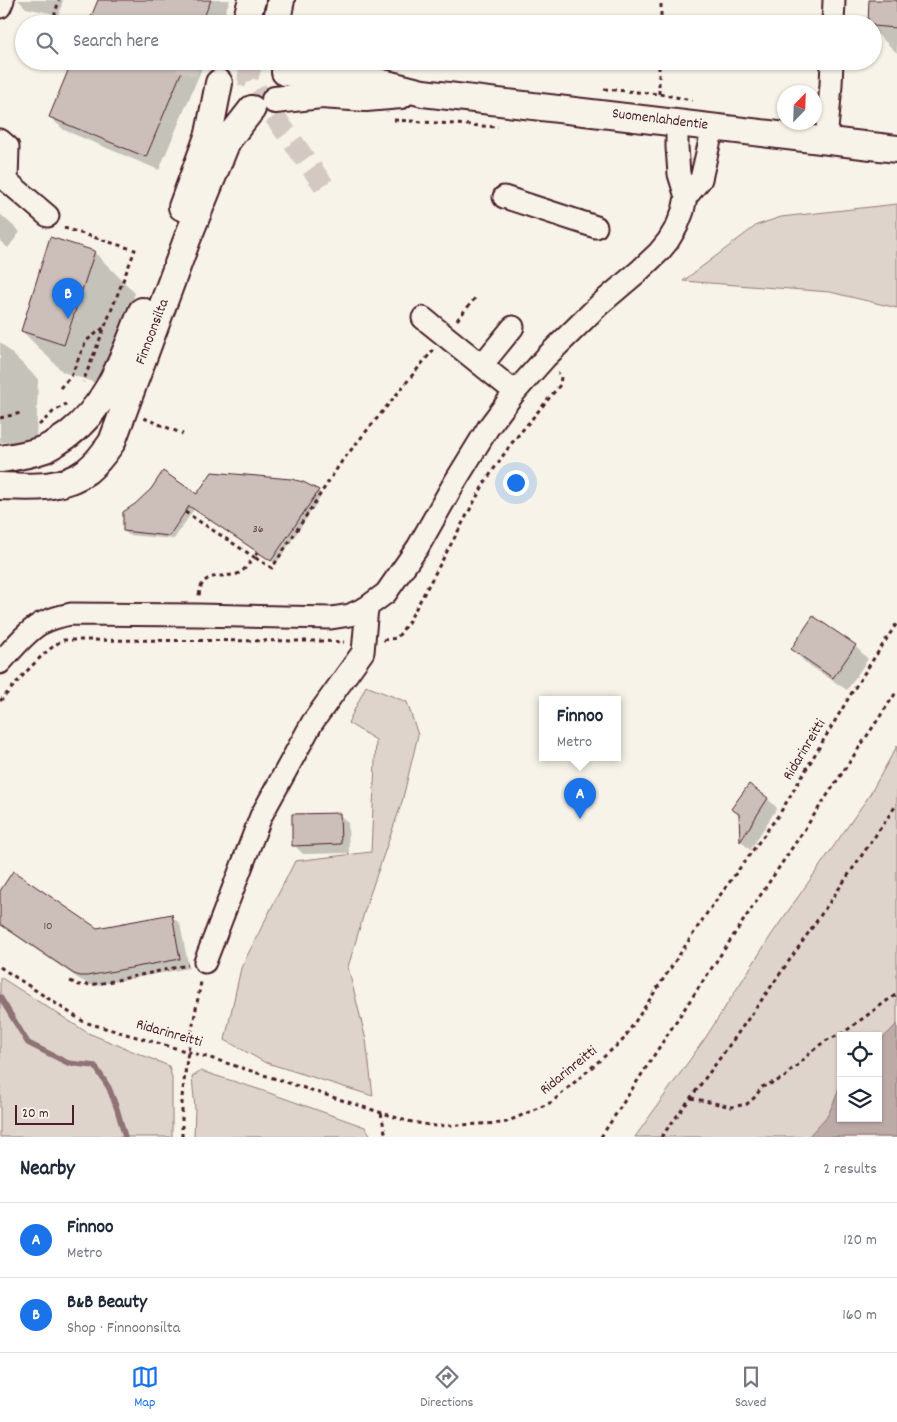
<!DOCTYPE html>
<meta charset="utf-8">
<style>
:root{--surface:#fff;--page:#f6f6f7;--text:#1f2937;--muted:#747a83;--line:#e0e1e3;--accent:#1a73e8}
body{margin:0;font-family:Dekko,sans-serif;background:var(--page);color:var(--text)}
.controls{position:absolute;right:15px;bottom:15px;display:grid;overflow:hidden;border-radius:0px;box-shadow:0 1px 4px #0004}
.controls button{width:45px;height:45px;display:grid;place-items:center;padding:0;border:0;border-bottom:1px solid var(--line);background:var(--surface);color:var(--text);font:25px sans-serif}
.compass{position:absolute;left:777px;top:85px;width:45px;height:45px;border-radius:50%;background:var(--surface);box-shadow:0 1px 4px #0004;rotate:23deg}
.scale{position:absolute;left:15px;bottom:12px;width:59px;box-sizing:border-box;padding-left:5px;border:2px solid #4a1f2b;border-top:0;font-size:14px;line-height:18px;white-space:nowrap;color:#4a1f2b;-webkit-text-stroke:4px #f7f3e8;paint-order:stroke}
.you{position:absolute;left:515px;top:482px;width:18px;height:18px;margin:-12px;border:4px solid #fff;border-radius:50%;background:#1a73e8;box-shadow:0 0 0 8px #1a73e833}
.badge{display:grid;place-items:center;width:32px;height:32px;border-radius:50%;background:var(--accent);color:#fff;font-size:16px;font-weight:700}
.pin{position:absolute;translate:-50% -41px;filter:drop-shadow(0 1px 2px #0008)}
.pin::after{content:'';position:absolute;top:26px;width:18px;height:15px;background:inherit;clip-path:polygon(0 0,100% 0,50% 100%)}
.popup{position:absolute;left:539px;top:696px;width:82px;height:65px;box-sizing:border-box;display:grid;place-content:center;border-radius:0px;background:var(--surface);filter:drop-shadow(0 1px 4px #0005);font-size:16px;white-space:nowrap;color:var(--muted)}
.popup b{font-size:19px;color:var(--text)}
.popup::after{content:'';position:absolute;left:50%;top:100%;margin-left:-10px;border:10px solid transparent;border-top-color:var(--surface)}
.list{margin:0;padding:0;list-style:none}
h2{display:flex;justify-content:space-between;align-items:center;height:65px;margin:0;padding:0 20px;font-size:21px}
h2 small{font-size:16px;font-weight:400;color:var(--muted)}
.list li{display:grid;grid-template-columns:32px 1fr auto;gap:15px;align-items:center;box-sizing:border-box;height:75px;padding:0 20px;border-top:1px solid var(--line)}
.list b{display:block;font-size:19px;white-space:nowrap}
.list p{margin:0;font-size:16px;white-space:nowrap;color:var(--muted)}
.list em{font-size:16px;font-style:normal;color:var(--muted)}
.icon{flex:none;width:28px;height:28px;fill:none;stroke:currentColor;stroke-width:2;stroke-linecap:round;stroke-linejoin:round}
.map{position:relative;flex:none;width:897px;height:1137px;overflow:hidden}
.search{position:absolute;background:var(--surface);box-shadow:0 1px 4px #0004;left:15px;right:15px;top:15px;height:55px;display:flex;align-items:center;gap:12px;box-sizing:border-box;padding:0 18px;border-radius:28px;color:var(--muted);font-size:19px}
.sheet{height:215px;background:var(--surface)}
nav{display:flex;justify-content:space-around;align-items:center;box-sizing:border-box;height:70px;border-top:1px solid var(--line);background:var(--surface);font-size:14px;color:var(--muted)}
nav a{display:grid;justify-items:center;gap:2px}
nav .on{color:var(--accent)}
.map>svg:first-child{display:block}
.green{fill:#ded4cc;stroke:#947a7c;fill-rule:evenodd}
.water{fill:#bcaaa7;stroke:#8e7275}
.shadow{fill:#0003}
.lines{fill:none;stroke-linecap:round;stroke-linejoin:round}
.stream{stroke:#8e7275;stroke-width:5.5}
.building{fill:#ccbfb9;stroke:#4a1f2b}
.minor-tunnel{stroke:#d4c9c2;stroke-width:21;stroke-dasharray:21 11;stroke-linecap:butt}
.minor-casing{stroke:#4a1f2b;stroke-width:25}
.major-casing{stroke:#4a1f2b;stroke-width:30}
.path{stroke:#4a1f2b;stroke-width:3;stroke-dasharray:4 4;stroke-linecap:butt}
.minor{stroke:#f7f3e8;stroke-width:21}
.major{stroke:#f7f3e8;stroke-width:26}
.labels{text-anchor:middle;dominant-baseline:central;stroke-width:4;stroke-linejoin:round;paint-order:stroke}
.number-label{font-size:12px;fill:#6a474e}
.street-label{font-size:15px;fill:#4a1f2b;stroke:#f7f3e8}
</style>
<div class="map">
<svg width="897" height="1137" viewBox="0 0 897 1137">
<rect width="100%" height="100%" fill="#f7f3e8"/>
<filter id="ink" filterUnits="userSpaceOnUse"><feTurbulence type="fractalNoise" baseFrequency=".02" numOctaves="2"/><feDisplacementMap in="SourceGraphic" scale="10" xChannelSelector="R" yChannelSelector="G"/><feConvolveMatrix kernelMatrix="1 2 1 2 8 2 1 2 1" color-interpolation-filters="sRGB"/></filter>
<g filter="url(#ink)">
<path class="green" d="M897,204v104l-67,-16 -147,-11 74,-56 24,-8z
M366,686l41,16 11,33 -16,67 -34,98 -20,67 18,73 7,56 -109,-34 -39,-22 16,-72 54,-107 76,-9 5,-112 -28,-17z
M897,746v391h-262l71,-100 66,-103 97,-138zM841,1036h37v82h-37z
M0,977l88,56 81,33 3,12v59h-172z
M201,1071l60,19 104,37 7,10h-178l1,-28 -3,-32z"/>
<path class="water" d="M897,1024v113h-89l20,-22 8,-18 5,-16v37h37v-78l7,-4z"/>
<path class="shadow" d="M18,0h45l-4,15 -33,-7z
M99,0h131l-10,24h-131z
M871,0h26v53l-24,-23z
M73,61h132l-46,109 -95,-40 -14,-13z
M0,214l20,18 -12,16 -8,-7z
M94,252l41,41 -30,93 -42,-14 -41,-41z
M0,342l38,37 -2,64 -36,-1z
M318,491l4,4 -46,69 -82,-55 -20,30 -46,-4 -4,-5 74,-34z
M855,646l13,13 -21,31 -41,-27 -14,-14z
M749,786l19,13 9,9 -27,42 -9,-9 -1,-24 -7,-8z
M339,814l9,9 1,30 -46,1 -9,-9z
M0,893l96,36 75,-14 9,9 9,44 -92,17h-6l-12,-6 -79,-54z"/>
<g class="lines">
<path class="stream" d="M0,997l28,46 40,20 27,3 14,22 8,21 8,28"/>
</g>
<path class="building" d="M98,0h113l-10,24h-113z
M869,0h28v28l-24,-2v-2h-5z
M72,61h114l-40,96 -97,-40z
M50,237l45,14 -31,94 -43,-14z
M163,471l34,23 15,-22 79,7 12,3 16,8 -48,71 -82,-55 -20,30 -46,-5v-19l12,-8 16,-15z
M813,616l43,29 -23,33 -42,-29z
M749,784l19,14 -28,44 -1,-28 -8,-5z
M340,813l1,31 -49,2v-32z
M13,871l84,57 75,-14 8,45 -93,17h-7l-6,-2 -74,-50v-33z"/>
<g class="lines">
<path class="minor-tunnel" d="M178,61l70,16
M253,61l-5,16 14,22 66,92"/>
<g class="minor-casing">
<path id="minor" d="M0,7l3,-7
M833,24l1,-24
M677,122v25l2,27 7,23
M0,140l8,7 -1,34 41,35
M826,141l5,-56 1,-24
M504,197l92,30
M423,318l92,74
M482,365l31,-38
M0,663c12,-13 25,-30 40,-39 10,-5 20,-8 31,-10l127,1 133,3 19,-3 17,-8 19,-14 32,-46 35,-62 35,-57 27,-36 31,-35 53,-52 40,-34 20,-19 9,-11 9,-15 6,-15 3,-14 15,-18 12,-52
M205,962l56,-146 51,-93 51,-71 4,-45"/>
</g>
<g class="major-casing">
<path id="major" d="M245,24l7,-24
M276,24l5,-24
M285,72l82,7 56,14 474,56
M275,100l46,-5 45,3 35,-3
M182,207l27,-73 10,-51
M0,459c15,-2 31,-5 45,-10 8,-4 16,-9 23,-14 42,-32 55,-78 74,-124
M0,486c29,1 62,4 87,-15 10,-8 18,-19 25,-29l76,-205 39,-96 25,-32"/>
</g>
<path class="path" d="M52,24l7,-24
M661,24v-24
M604,89l55,5 33,6
M659,94v-33
M394,120l104,7
M64,228l71,22 -52,132
M457,320l19,-23
M60,388l11,-12 15,-35 20,-15
M0,418l21,-5
M144,418l39,16
M39,425l14,-13 13,-8
M185,512l69,45c-4,5 -10,15 -17,17 -17,4 -36,-3 -38,22
M258,552l-4,5 18,11 70,-107 91,-111
M383,640l14,-2 12,-17 76,-139 26,-38 49,-59 1,-8 -3,-4
M0,701c18,-19 40,-48 63,-61l260,1 21,1
M0,967l84,55 133,38 190,61 28,5 69,-3 48,-21 71,-62 84,-127 73,-100 74,-124 43,-66
M70,981l9,4 19,-1 90,-19
M691,1098l41,9 15,-3 8,-7 7,-10 22,-9 8,-9 4,-2 16,-16 13,-10 18,-8 45,-33 9,-6
M381,1113l5,24
M182,1137v-40l6,-46 13,-69
M601,1137l74,-114 222,-332
M661,1137c83,-108 159,-221 236,-333"/>
<use href="#minor" class="minor"/>
<use href="#major" class="major"/>
</g>
</g>
<g class="labels">
<g class="number-label">
<text x="258" y="529">36</text>
<text x="48" y="926">10</text>
</g>
<g class="street-label">
<text transform="translate(660 120) rotate(7)">Suomenlahdentie</text>
<text transform="translate(153 332) rotate(-69)">Finnoonsilta</text>
<text transform="translate(805 750) rotate(-59)">Ridarinreitti</text>
<text transform="translate(169 1034) rotate(16)">Ridarinreitti</text>
<text transform="translate(569 1071) rotate(-39)">Ridarinreitti</text>
</g>
</g>
</svg>
<div class="controls">
<button><svg class="icon" aria-label="locate" viewBox="0 0 24 24"><circle cx="12" cy="12" r="6"/><path d="M12 2v4M12 18v4M2 12h4M18 12h4"/></svg></button>
<button><svg class="icon" aria-label="layers" viewBox="0 0 24 24"><path d="M12 4l9 5-9 5-9-5zM3 14l9 5 9-5"/></svg></button>
</div>
<svg class="compass" viewBox="-18 -18 36 36"><path d="M0-13l5 13h-10z" fill="#e53935"/><path d="M0 13l5-13h-10z" fill="#747a83"/></svg>
<div class="scale">20 m</div>
<div class="you"></div>
<div class="pin badge" style="left:580px;top:819px">A</div>
<div class="popup"><b>Finnoo</b>Metro</div>
<div class="pin badge" style="left:68px;top:319px">B</div>
<div class="search"><svg class="icon" aria-label="search" viewBox="0 0 24 24"><circle cx="10" cy="10" r="6"/><path d="M15 15l6 6"/></svg>Search here</div>
</div>
<section class="sheet">
<h2>Nearby<small>2 results</small></h2>
<ul class="list">
<li><span class="badge">A</span><div><b>Finnoo</b><p>Metro</p></div><em>120 m</em></li>
<li><span class="badge">B</span><div><b>B&amp;B Beauty</b><p>Shop · Finnoonsilta</p></div><em>160 m</em></li>
</ul>
</section>
<nav>
<a class="on"><svg class="icon" aria-label="map" viewBox="0 0 24 24"><path d="M3 6l6-2 6 2 6-2v14l-6 2-6-2-6 2zM9 4v14M15 6v14"/></svg>Map</a>
<a><svg class="icon" aria-label="directions" viewBox="0 0 24 24"><path d="M12 3l9 9-9 9-9-9zM9 14v-3h6M13 9l2 2-2 2"/></svg>Directions</a>
<a><svg class="icon" aria-label="saved" viewBox="0 0 24 24"><path d="M7 4h10v16l-5-4-5 4z"/></svg>Saved</a>
</nav>
